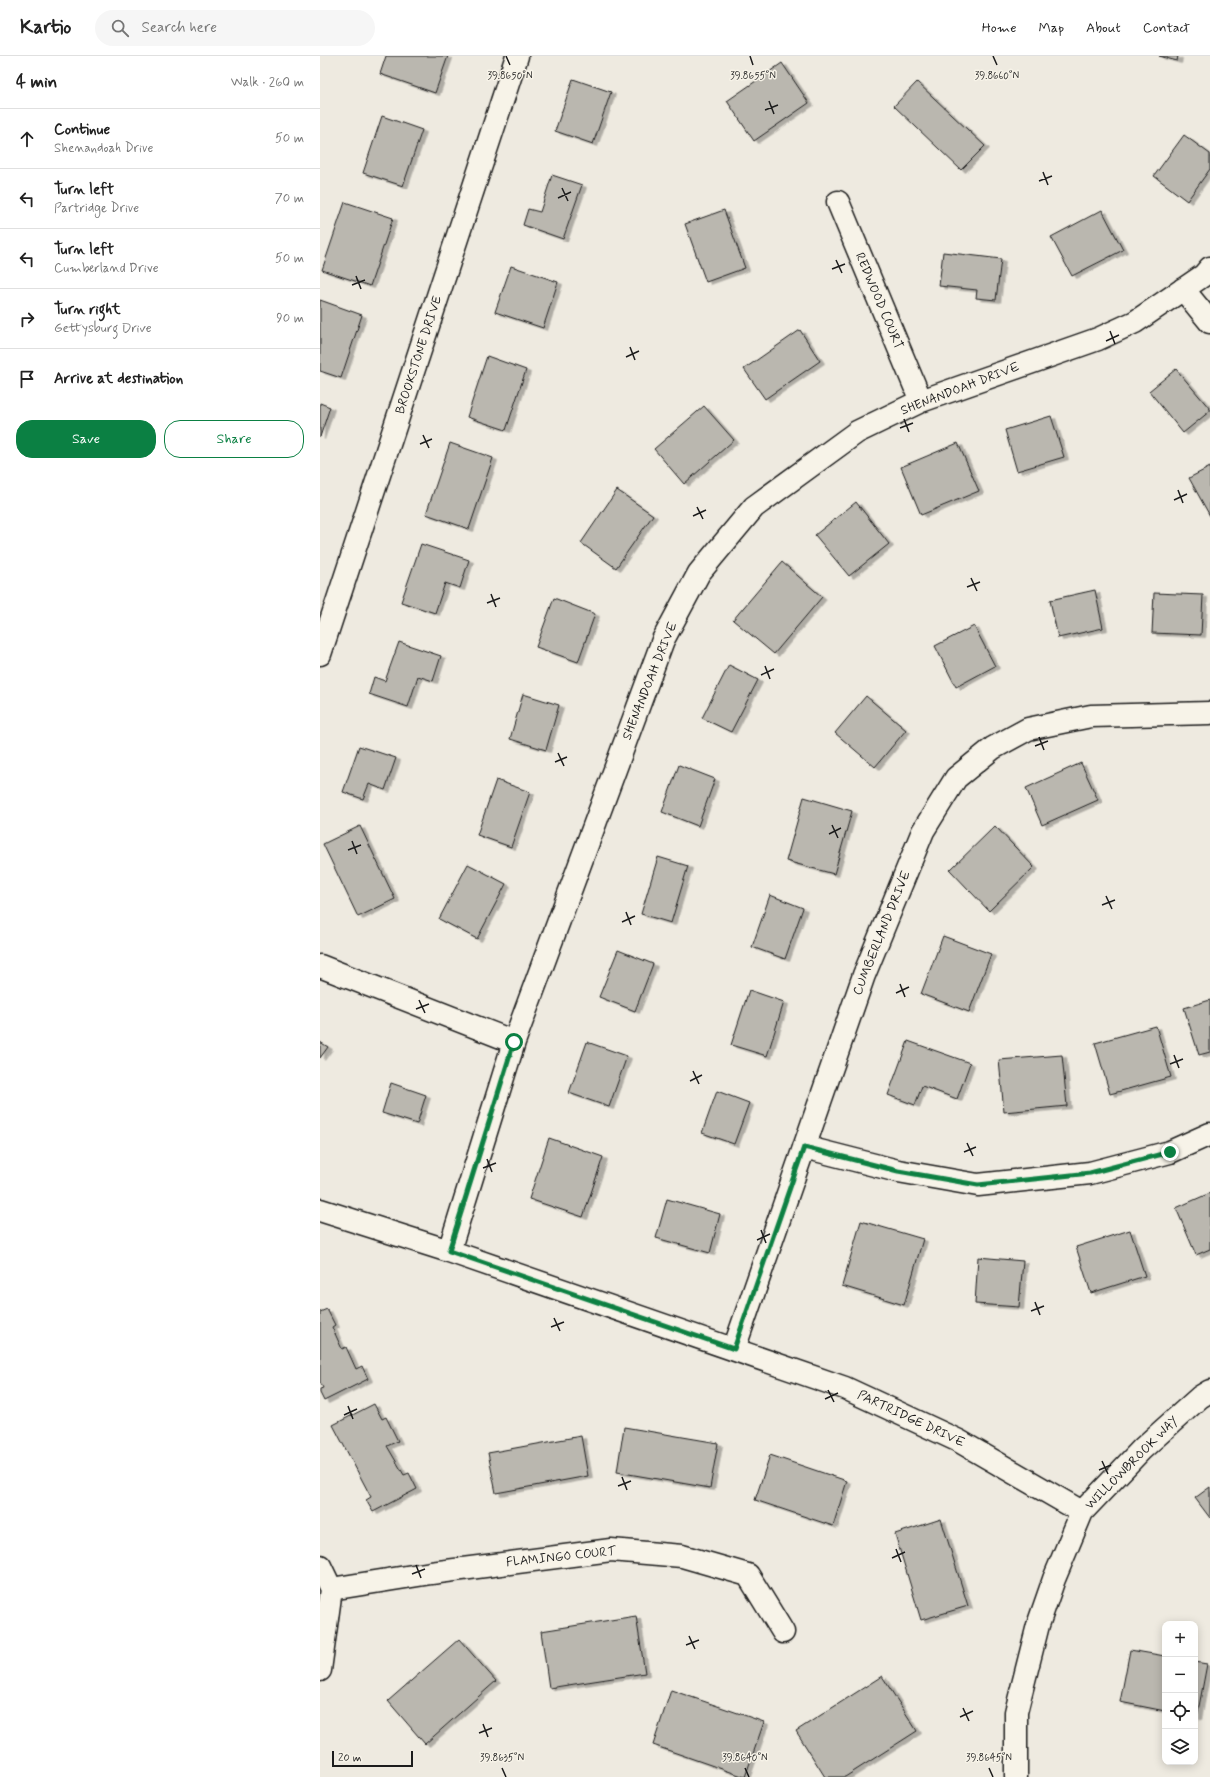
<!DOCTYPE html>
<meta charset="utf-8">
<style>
:root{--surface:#fff;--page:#f6f6f6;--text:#222;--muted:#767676;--line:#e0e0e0;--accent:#0b8043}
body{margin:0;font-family:Mynerve,sans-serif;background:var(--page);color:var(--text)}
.controls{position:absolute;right:12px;bottom:12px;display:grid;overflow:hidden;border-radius:8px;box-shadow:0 2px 10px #0003}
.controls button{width:36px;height:36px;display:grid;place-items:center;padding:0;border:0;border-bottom:1px solid var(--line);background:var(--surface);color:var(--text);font:20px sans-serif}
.scale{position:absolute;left:12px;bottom:10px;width:81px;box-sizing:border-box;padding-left:4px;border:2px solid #1c1c1c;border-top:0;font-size:11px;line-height:14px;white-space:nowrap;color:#1c1c1c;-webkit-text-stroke:3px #f7f3e8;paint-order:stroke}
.stop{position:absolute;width:12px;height:12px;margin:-9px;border:3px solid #0b8043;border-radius:50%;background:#fff}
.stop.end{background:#0b8043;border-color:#fff;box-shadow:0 1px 4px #0008}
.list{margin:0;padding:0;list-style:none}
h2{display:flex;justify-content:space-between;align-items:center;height:52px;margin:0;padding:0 16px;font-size:17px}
h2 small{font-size:13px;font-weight:400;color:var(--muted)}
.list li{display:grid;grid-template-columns:26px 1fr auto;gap:12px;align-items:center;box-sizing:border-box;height:60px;padding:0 16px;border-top:1px solid var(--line)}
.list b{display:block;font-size:15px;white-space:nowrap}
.list p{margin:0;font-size:13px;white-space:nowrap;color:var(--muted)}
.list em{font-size:13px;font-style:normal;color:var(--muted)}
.actions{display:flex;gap:8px;padding:12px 16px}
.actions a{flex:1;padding:9px 0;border:1px solid var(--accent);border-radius:16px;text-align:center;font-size:14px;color:var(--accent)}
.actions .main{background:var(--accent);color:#fff}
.icon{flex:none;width:22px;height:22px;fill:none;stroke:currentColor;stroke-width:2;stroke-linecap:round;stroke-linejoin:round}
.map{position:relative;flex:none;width:890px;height:1721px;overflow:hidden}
header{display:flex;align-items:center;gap:24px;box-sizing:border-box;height:56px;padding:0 20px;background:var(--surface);border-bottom:1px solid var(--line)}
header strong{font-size:19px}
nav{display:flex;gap:22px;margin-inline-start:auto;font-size:14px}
.search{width:280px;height:36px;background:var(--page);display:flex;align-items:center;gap:10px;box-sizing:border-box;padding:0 14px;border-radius:22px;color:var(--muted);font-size:15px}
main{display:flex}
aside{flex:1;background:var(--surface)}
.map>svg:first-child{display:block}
.building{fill:#bab7af;stroke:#1c1c1c;filter:url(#shadow)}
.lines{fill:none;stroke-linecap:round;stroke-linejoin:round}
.minor-casing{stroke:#1c1c1c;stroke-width:25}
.minor{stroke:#f7f3e8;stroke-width:22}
.route{stroke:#0b8043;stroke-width:5}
.ticks{fill:none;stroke:#1c1c1c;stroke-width:1.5}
.labels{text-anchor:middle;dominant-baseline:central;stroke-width:3;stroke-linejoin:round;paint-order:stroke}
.street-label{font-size:13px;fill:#1c1c1c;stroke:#f7f3e8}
.ticks-label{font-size:10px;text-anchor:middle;fill:#1c1c1c;stroke:#f7f3e8;stroke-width:3;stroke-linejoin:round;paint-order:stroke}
</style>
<header>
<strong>Kartio</strong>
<div class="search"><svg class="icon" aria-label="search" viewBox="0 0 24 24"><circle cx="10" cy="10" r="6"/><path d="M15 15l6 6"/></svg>Search here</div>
<nav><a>Home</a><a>Map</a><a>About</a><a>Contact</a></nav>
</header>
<main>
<aside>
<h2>4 min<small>Walk · 260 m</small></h2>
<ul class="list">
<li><svg class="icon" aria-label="ahead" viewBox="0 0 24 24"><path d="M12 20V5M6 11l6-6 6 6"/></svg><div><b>Continue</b><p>Shenandoah Drive</p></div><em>50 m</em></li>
<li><svg class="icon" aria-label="left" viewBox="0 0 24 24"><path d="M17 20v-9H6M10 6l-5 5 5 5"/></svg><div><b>Turn left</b><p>Partridge Drive</p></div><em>70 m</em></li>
<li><svg class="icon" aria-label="left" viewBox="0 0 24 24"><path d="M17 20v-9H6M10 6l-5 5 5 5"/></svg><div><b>Turn left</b><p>Cumberland Drive</p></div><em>50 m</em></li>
<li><svg class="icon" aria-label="right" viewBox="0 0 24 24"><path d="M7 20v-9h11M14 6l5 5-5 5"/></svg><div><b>Turn right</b><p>Gettysburg Drive</p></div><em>90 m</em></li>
<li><svg class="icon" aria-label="arrive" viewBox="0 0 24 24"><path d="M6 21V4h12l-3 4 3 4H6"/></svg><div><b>Arrive at destination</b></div></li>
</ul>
<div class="actions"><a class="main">Save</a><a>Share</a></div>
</aside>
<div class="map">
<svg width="890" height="1721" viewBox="0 0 890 1721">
<defs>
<filter id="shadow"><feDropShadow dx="4.5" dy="2.5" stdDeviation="0" flood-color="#0004"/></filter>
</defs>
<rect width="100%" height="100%" fill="#eeeae0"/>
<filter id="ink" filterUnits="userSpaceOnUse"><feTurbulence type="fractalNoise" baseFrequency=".025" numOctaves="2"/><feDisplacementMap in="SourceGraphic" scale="8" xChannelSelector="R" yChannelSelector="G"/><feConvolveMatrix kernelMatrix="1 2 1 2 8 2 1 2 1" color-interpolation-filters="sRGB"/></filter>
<g filter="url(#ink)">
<path class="building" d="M66,0h62l-13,37 -55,-19z
M839,0h19l-1,5z
M462,7l27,40 -55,38 -27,-40z
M253,23l38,13 -18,52 -38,-13z
M597,26l68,64 -24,24 -67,-64z
M62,60l40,14 -19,56 -40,-13z
M864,79l26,19v15l-23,32 -33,-25z
M232,119l30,10 -19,54 -40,-14 5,-16 12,3z
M25,146l48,16 -23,68 -48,-16z
M404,154l21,58 -39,14 -21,-58z
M782,154l21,40 -51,26 -21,-39z
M623,196l58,7 -5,41 -20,-2 1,-8 -38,-4z
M191,210l47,16 -15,46 -48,-16z
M0,244l42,15 -21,63 -21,-7z
M480,274l20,31 -55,38 -21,-30z
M167,300l39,14 -20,60 -39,-13z
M856,313l34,40v2l-27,22 -34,-42z
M0,347l10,4 -10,30z
M384,350l30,34 -50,44 -30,-35z
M731,360l13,41 -47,14 -12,-41z
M130,387l43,15 -24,71 -43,-15z
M638,387l21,48 -58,24 -20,-48z
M890,411v49l-21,-38z
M297,434l36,25 -37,53 -35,-25z
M536,446l33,42 -40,32 -34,-41z
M101,488l48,16 -9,28 -15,-5 -10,30 -34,-11z
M462,506l40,35 -48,57 -41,-34z
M775,534l8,38 -45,10 -8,-38z
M834,537l49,2 -2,40 -49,-2z
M234,542l41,16 -17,48 -42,-15z
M654,570l21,40 -39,21 -21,-41z
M79,586l42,14 -8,25 -15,-5 -10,31 -39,-13 5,-17 11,4z
M409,609l29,15 -27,52 -29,-14z
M203,638l36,11 -13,45 -36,-11z
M546,640l40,34 -31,37 -40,-34z
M39,690l37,12 -11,32 -16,-6 -6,15 -20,-7z
M761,707l17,37 -56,25 -16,-37z
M359,709l36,14 -17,47 -36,-14z
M176,724l34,12 -19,55 -34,-12z
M484,741l48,14 -18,63 -48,-13z
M40,770l35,73 -37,18 -35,-73z
M675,770l39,41 -45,44 -39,-41z
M338,801l30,9 -17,57 -30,-9z
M148,808l38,20 -29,55 -38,-20z
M450,839l33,13 -18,51 -33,-12z
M623,880l48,18 -22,58 -48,-18z
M298,894l35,14 -18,47 -36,-14z
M429,934l35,12 -17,54 -36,-11z
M890,944v52l-11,3 -15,-47z
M836,970l15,51 -61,17 -15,-51z
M588,985l62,22 -13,36 -35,-13 -7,19 -27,-10z
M0,986l8,5 -8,11z
M267,986l40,14 -18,51 -40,-14z
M742,999l5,51 -63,6 -5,-52z
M71,1027l35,12 -9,29 -35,-11z
M397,1035l32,12 -15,41 -32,-11z
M229,1082l54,19 -20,60 -54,-18z
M890,1137v56l-14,6 -20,-47z
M347,1143l53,15 -10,39 -54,-15z
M541,1165l62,18 -19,66 -62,-19z
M810,1174l15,46 -54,17 -15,-46z
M658,1201l45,4 -4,46 -44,-3z
M7,1253l8,16 -3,2 10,22 4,-2 10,22 6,-3 6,13 -44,22 -4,-8v-4l3,-1 -3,-6v-70z
M54,1348l8,15 4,-2 12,24 -11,5 17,29 5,-2 8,16 -44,23 -7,-12 5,-3 -38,-72z
M304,1371l94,16 -8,45 -93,-16z
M261,1380l7,40 -92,17 -8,-40z
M450,1399l77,26 -14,45 -78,-26z
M890,1431v31l-15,-20z
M621,1463l27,87 -47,14 -26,-86z
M316,1560l9,57 -96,15 -8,-57z
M139,1583l37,42 -71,63 -37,-43z
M810,1594l35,6v55l-45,-9z
M875,1606l12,2 -10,53h-2z
M562,1620l35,55 -72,46h-20l-29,-46z
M351,1634l93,32 -19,55 -92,-32z"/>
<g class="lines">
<g class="minor-casing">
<path id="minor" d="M518,146l83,199
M863,233l27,33
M0,598l197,-598
M0,910l194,76
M484,1091l94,24 80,14 112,-12 80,-21 40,-18
M0,1154l129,41 396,137 114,53 123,71
M129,1195l65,-209 149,-402 36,-67 55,-66 103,-75 64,-31 177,-62 37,-17 69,-47 6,-7
M414,1293l130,-374 59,-144 33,-53 37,-30 35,-19 63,-13 119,-3
M0,1510l11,23 -11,81
M11,1533l100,-16 180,-23 71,6 66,19 35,57
M696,1721v-65l22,-87 16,-46 28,-67 60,-63 58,-52 10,-6"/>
</g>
<use href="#minor" class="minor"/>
</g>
</g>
<g class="lines" filter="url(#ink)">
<path class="route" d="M194,986l-65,209 285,98 70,-202 94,24 80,14 112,-12 80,-21"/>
</g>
<path class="ticks" d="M186,0l4,9M430,0l3,9M673,0l4,9M449,45l5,13M445,54l13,-5M723,116l5,13M719,125l13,-5M242,132l6,13M238,142l13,-6M516,204l6,13M512,213l13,-5M36,220l5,13M32,229l13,-5M790,275l5,13M786,285l13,-6M310,291l5,13M306,301l13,-6M584,363l5,13M580,372l13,-5M103,379l6,13M100,388l12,-5M858,434l5,13M854,444l13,-6M377,451l6,12M373,460l13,-6M651,522l6,13M647,531l13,-5M171,538l5,13M167,547l13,-5M445,610l5,13M441,619l13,-6M719,681l5,13M715,690l13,-5M238,697l6,13M235,706l12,-5M512,769l6,13M509,778l12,-6M32,785l5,13M28,794l13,-5M786,840l6,13M782,849l13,-5M306,856l5,13M302,866l13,-6M580,928l5,13M576,937l13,-6M99,944l6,13M96,953l13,-5M854,999l5,13M850,1008l13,-5M373,1015l6,13M370,1025l12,-6M647,1087l6,13M644,1096l12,-5M167,1103l5,13M163,1112l13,-5M441,1174l5,13M437,1184l13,-6M715,1246l5,13M711,1255l13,-5M234,1262l6,13M231,1271l13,-5M508,1334l6,12M505,1343l13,-6M28,1350l5,13M24,1359l13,-6M782,1405l6,13M779,1414l12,-5M302,1421l5,13M298,1430l13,-5M576,1493l5,13M572,1502l13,-6M96,1509l5,13M92,1518l13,-5M369,1580l6,13M366,1589l13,-5M643,1652l6,13M640,1661l13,-6M163,1668l5,13M159,1677l13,-5M182,1712l4,9M425,1712l4,9M669,1712l4,9"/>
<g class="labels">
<g class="street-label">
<text transform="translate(559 245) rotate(67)">REDWOOD COURT</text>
<text transform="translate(99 299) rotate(-72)">BROOKSTONE DRIVE</text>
<text transform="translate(640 333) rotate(-21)">SHENANDOAH DRIVE</text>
<text transform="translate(330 625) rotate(-68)">SHENANDOAH DRIVE</text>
<text transform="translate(562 877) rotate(-68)">CUMBERLAND DRIVE</text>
<text transform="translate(591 1363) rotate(25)">PARTRIDGE DRIVE</text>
<text transform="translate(812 1407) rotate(-45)">WILLOWBROOK WAY</text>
<text transform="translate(241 1501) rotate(-6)">FLAMINGO COURT</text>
</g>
</g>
<g class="ticks-label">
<text x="190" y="23">39.8650°N</text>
<text x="433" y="23">39.8655°N</text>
<text x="677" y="23">39.8660°N</text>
<text x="182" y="1705">39.8635°N</text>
<text x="425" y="1705">39.8640°N</text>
<text x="669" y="1705">39.8645°N</text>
</g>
</svg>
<div class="controls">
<button>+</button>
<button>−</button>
<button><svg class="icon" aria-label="locate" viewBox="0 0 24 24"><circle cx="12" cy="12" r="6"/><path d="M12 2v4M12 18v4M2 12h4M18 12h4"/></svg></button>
<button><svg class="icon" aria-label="layers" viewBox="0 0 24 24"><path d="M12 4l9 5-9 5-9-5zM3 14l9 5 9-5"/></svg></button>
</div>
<div class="scale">20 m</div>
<div class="stop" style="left:194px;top:986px"></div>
<div class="stop end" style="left:850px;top:1096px"></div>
</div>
</main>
